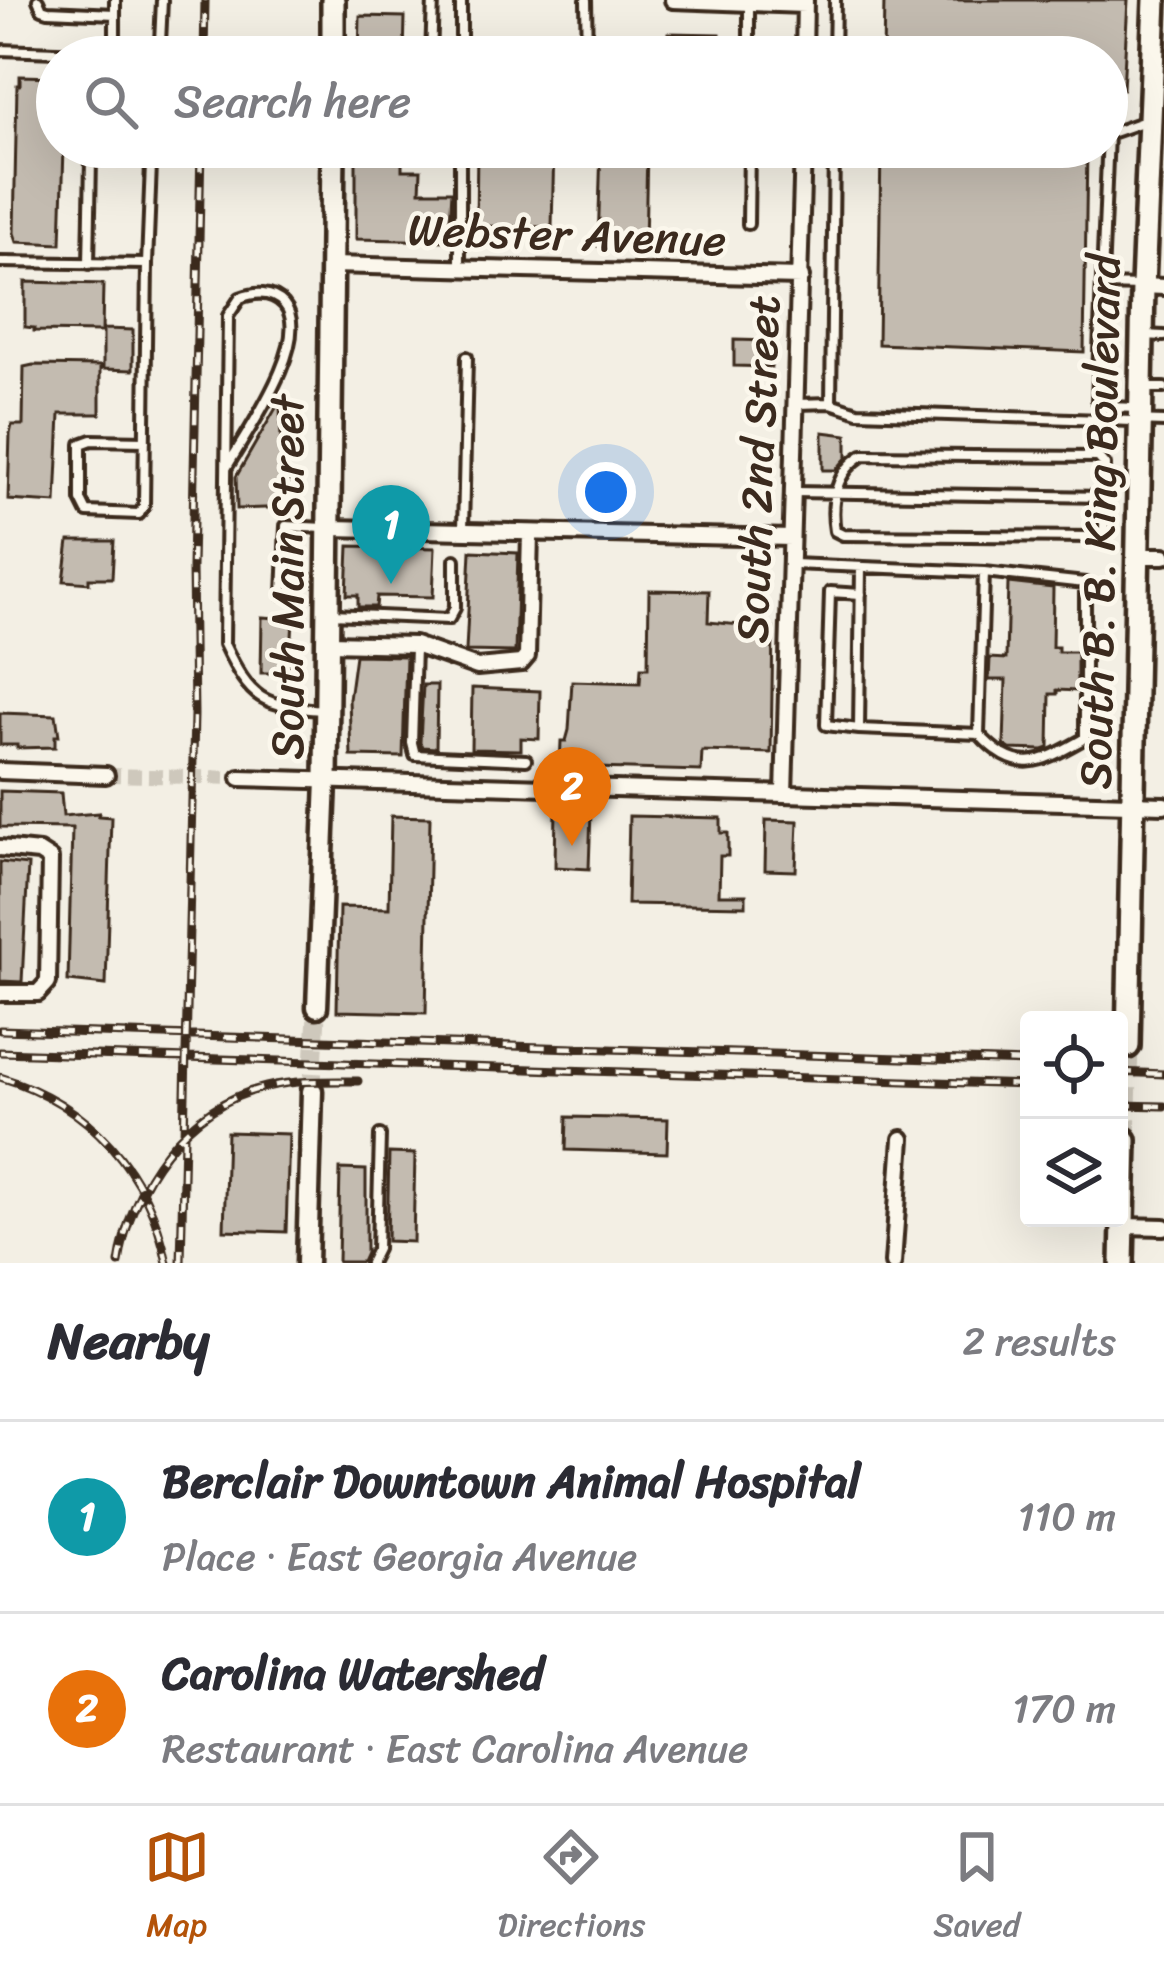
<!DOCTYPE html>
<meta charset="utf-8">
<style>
:root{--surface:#fff;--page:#f7f7f7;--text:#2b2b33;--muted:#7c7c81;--line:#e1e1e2;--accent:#b45309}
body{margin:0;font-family:Sriracha,sans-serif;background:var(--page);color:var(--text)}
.controls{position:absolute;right:36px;bottom:36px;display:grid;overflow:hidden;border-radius:12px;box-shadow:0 12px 48px #0002}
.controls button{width:108px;height:108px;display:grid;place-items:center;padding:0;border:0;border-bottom:3px solid var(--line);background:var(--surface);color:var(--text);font:60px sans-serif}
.you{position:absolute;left:606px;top:492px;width:42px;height:42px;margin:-30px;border:9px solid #fff;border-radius:50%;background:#1a73e8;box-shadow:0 0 0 18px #1a73e833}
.badge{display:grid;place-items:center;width:78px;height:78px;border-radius:50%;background:var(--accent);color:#fff;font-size:39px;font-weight:700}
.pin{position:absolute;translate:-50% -99px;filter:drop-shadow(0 3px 6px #0008)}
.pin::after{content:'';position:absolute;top:63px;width:42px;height:36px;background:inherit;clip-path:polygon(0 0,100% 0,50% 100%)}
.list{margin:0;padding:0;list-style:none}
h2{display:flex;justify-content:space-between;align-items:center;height:156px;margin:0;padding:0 48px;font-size:51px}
h2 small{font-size:39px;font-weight:400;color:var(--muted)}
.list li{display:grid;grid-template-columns:78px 1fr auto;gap:36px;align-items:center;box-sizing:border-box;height:192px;padding:0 48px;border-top:3px solid var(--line)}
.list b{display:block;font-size:45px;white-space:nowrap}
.list p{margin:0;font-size:39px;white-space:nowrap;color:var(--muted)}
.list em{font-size:39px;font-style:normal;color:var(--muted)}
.icon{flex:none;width:66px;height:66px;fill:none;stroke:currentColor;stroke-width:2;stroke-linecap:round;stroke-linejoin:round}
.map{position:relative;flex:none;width:1164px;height:1263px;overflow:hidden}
.search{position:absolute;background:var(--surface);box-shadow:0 12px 48px #0002;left:36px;right:36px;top:36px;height:132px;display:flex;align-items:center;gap:30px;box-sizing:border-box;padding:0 42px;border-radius:66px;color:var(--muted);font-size:45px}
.sheet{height:540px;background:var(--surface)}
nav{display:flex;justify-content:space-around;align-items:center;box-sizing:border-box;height:168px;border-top:3px solid var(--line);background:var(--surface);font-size:33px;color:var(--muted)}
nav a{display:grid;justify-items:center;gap:6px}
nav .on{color:var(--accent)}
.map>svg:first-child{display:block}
.building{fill:#c3bbb0;stroke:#3b2a1e;stroke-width:3}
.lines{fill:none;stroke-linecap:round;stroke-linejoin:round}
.minor-tunnel{stroke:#cec8bc;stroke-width:14;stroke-dasharray:14 7;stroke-linecap:butt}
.tertiary-tunnel{stroke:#cec8bc;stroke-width:18;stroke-dasharray:18 9;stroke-linecap:butt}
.primary-tunnel{stroke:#cec8bc;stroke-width:21;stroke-dasharray:21 10;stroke-linecap:butt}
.service-casing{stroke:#3b2a1e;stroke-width:16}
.minor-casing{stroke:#3b2a1e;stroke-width:22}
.tertiary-casing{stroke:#3b2a1e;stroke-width:27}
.secondary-casing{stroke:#3b2a1e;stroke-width:30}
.primary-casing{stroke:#3b2a1e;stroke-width:30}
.service{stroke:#fbf7ec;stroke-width:8}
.minor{stroke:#fbf7ec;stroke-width:14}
.tertiary{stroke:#fbf7ec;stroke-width:18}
.secondary{stroke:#fbf7ec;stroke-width:21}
.primary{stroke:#fbf7ec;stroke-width:21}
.rail-casing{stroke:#3b2a1e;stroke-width:9}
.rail{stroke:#fbf7ec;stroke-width:4.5;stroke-dasharray:14;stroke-linecap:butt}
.labels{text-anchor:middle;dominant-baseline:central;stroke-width:9;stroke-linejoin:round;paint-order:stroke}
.street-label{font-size:45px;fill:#3b2a1e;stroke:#fbf7ec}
</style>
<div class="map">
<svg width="1164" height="1263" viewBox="0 0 1164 1263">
<rect width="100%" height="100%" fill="#f3efe4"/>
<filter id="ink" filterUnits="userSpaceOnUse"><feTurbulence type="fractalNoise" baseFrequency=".00833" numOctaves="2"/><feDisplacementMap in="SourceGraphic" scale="24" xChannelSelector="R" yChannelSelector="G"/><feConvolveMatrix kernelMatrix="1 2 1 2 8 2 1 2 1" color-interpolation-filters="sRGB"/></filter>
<g filter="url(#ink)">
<path class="building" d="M884,0h244l-5,89 -16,-1v-31h-224z
M360,16l45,1 -1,40h-45z
M668,33l52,1v23h-52z
M20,76l37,1v70h7l-3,97 -44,-2 -3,-9 3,-148h3z
M356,147h46v23h19l-1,21h32l-3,50 -93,-2z
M477,147h77l-2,80 -76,-1z
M601,147h46l-2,100 -47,-1z
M881,147h206l-3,205 -206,-8z
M25,282l78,2 -1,48 -68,-1v-3l-9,-1z
M103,329l30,1v40l-30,-1z
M734,340l37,1v26l-37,-1z
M33,365l67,1v48h-40l-4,89 -48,-3 2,-66 2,-9h11l1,-58z
M280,401l2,80h15l1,26 -61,2 -1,-32z
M823,432l24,3v22l-11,13h-13z
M69,541h45l-2,37h-23v5l-25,-2z
M349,546l86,2 -2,49 -56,-1 -1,11h-18v-12h-11z
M471,551l47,2 -3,99 -49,-1z
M1008,583l45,5 -1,59h6v5h19v39l-20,-1v4h-7l-1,54 -6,2 -33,-1 -6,-4 2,-65h-17l1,-22 16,1z
M649,590l60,1 -1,31 65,6 -2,125 -69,-2 -1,20 -141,-4 1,-26h5l3,-11 3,-49 68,2 1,-15h7z
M262,617l31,2 -3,54h-29z
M355,655l51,1 -3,101 -52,-1 -2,-57z
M423,685h14l-1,63 -14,-1 -2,-5z
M472,688l68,3 -1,48 -18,-1v12l-50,-1z
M0,713l56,2 3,21h-4v11l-38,1v-3h-17z
M0,791l61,2 2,23 36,-3 -1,3 13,1 -5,168 -38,-4 4,-153 -72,-1z
M556,809l35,1 -2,59 -34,-2z
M391,816l39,1 -4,196 -89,-2 2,-104 50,1z
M629,816l92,2v15h7v23h-8l-1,39h27v11l-119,-2z
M766,820l32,1 -2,50 -31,-1z
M0,862l28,3 -6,117 -22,-1z
M567,1117l101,2 -1,34 -101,-3z
M227,1132l62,2 -3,98 -62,-2z
M389,1153l26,1 -2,88 -26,-1z
M340,1169l26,1v83l-4,9h-24z"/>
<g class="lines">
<path class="minor-tunnel" d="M106,775l134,3"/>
<path class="tertiary-tunnel" d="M312,1091l5,-84"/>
<path class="primary-tunnel" d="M1125,1140l3,-94"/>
<g class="service-casing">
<path id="service" d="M38,0l4,9 6,2 67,3
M586,0l1,57
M0,50l143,5 17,-12 2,-43
M103,54l12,-16v-38
M431,57l2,-57
M461,57v-57
M749,57v-53
M834,57l1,-57
M834,147l-3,256 27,9 306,10
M429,154v-7
M748,224l1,-77
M0,262l147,2 -3,242 -5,8 -52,-2 -6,-12v-56l11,-4 53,1
M89,264l2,-105 5,-9h43l12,14 -4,100
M460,267v-120
M1102,285l40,1
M1144,335l20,1
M1144,388h20
M797,404l34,-1
M1141,408l-37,-1 -7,-6 11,-267 40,-14
M863,455l235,2 7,8 -1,64 -10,8 -251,-2 -8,-4c-5,-29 1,-60 28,-76z
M227,467c18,-32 87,-128 57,-163 -12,-13 -29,-12 -44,-6l-12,18 -4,328c27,57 38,62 100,66
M794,492l310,5
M463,530l4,-173
M792,564l192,8 -5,162c39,44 63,28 106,4v-155l-101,-11
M861,567l-2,162 120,5
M283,594l3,-68 38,2
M332,614l117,5 6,-11v-48
M415,647l-3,96 3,12 111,5
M859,729l-33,-4 4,-133 31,2
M370,1263l7,-14 3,-114"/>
</g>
<g class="minor-casing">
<path id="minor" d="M673,0l132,5
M804,57l1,-57
M332,265l469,12
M1143,286l21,1
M331,528l460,10
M1141,556h23
M329,643l86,2 62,22 44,-4 6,-7 3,-123
M0,771l106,4
M240,778l924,27
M784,794l19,-647
M0,848l39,4 11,7 -2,123 -10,11h-38
M1124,1226l40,1
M893,1263l9,-124"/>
</g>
<g class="tertiary-casing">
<path id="tertiary" d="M317,1007l9,-227
M307,1263l5,-172"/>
</g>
<g class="secondary-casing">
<path id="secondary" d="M333,57v-57
M326,780l7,-633"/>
</g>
<g class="primary-casing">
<path id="primary" d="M1128,1046l15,-760 12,-286
M1122,1263l3,-123"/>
</g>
<use href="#service" class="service"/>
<use href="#minor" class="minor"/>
<use href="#tertiary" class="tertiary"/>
<use href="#secondary" class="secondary"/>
<use href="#primary" class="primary"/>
<g class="rail-casing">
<path id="rail" d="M204,57l1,-57
M0,1030l1029,32
M0,1052l1029,33
M1119,1072l45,2
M0,1077c90,27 149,94 167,186
M1119,1105l45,1
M119,1263c11,-78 66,-157 147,-176 30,-7 62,-6 92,-6
M181,1263l13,-548 -2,-148 9,-420"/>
</g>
<use href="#rail" class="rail"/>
</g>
</g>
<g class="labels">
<g class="street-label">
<text transform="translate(567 235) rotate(2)">Webster Avenue</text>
<text transform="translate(758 469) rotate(-88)">South 2nd Street</text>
<text transform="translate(1100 522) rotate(-89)">South B. B. King Boulevard</text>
<text transform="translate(288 577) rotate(-90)">South Main Street</text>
</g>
</g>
</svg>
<div class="controls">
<button><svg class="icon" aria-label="locate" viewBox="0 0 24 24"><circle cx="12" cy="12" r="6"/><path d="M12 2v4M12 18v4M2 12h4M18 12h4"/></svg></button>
<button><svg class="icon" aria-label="layers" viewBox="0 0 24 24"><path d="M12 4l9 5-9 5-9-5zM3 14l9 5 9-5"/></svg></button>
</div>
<div class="you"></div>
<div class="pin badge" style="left:391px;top:584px;background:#0f9aa8">1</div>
<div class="pin badge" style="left:572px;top:846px;background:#e8710a">2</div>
<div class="search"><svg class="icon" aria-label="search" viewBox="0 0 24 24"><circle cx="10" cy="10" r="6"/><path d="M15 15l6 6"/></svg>Search here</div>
</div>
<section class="sheet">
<h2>Nearby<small>2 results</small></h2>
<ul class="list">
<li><span class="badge" style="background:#0f9aa8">1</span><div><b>Berclair Downtown Animal Hospital</b><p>Place · East Georgia Avenue</p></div><em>110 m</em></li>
<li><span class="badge" style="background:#e8710a">2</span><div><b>Carolina Watershed</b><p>Restaurant · East Carolina Avenue</p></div><em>170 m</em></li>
</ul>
</section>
<nav>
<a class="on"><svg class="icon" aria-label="map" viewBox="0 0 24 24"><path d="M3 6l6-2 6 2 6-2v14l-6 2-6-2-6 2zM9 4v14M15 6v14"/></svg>Map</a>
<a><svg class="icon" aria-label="directions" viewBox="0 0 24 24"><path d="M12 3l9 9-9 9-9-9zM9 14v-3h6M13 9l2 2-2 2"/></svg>Directions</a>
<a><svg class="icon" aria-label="saved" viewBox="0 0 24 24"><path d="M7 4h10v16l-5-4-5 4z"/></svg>Saved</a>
</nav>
